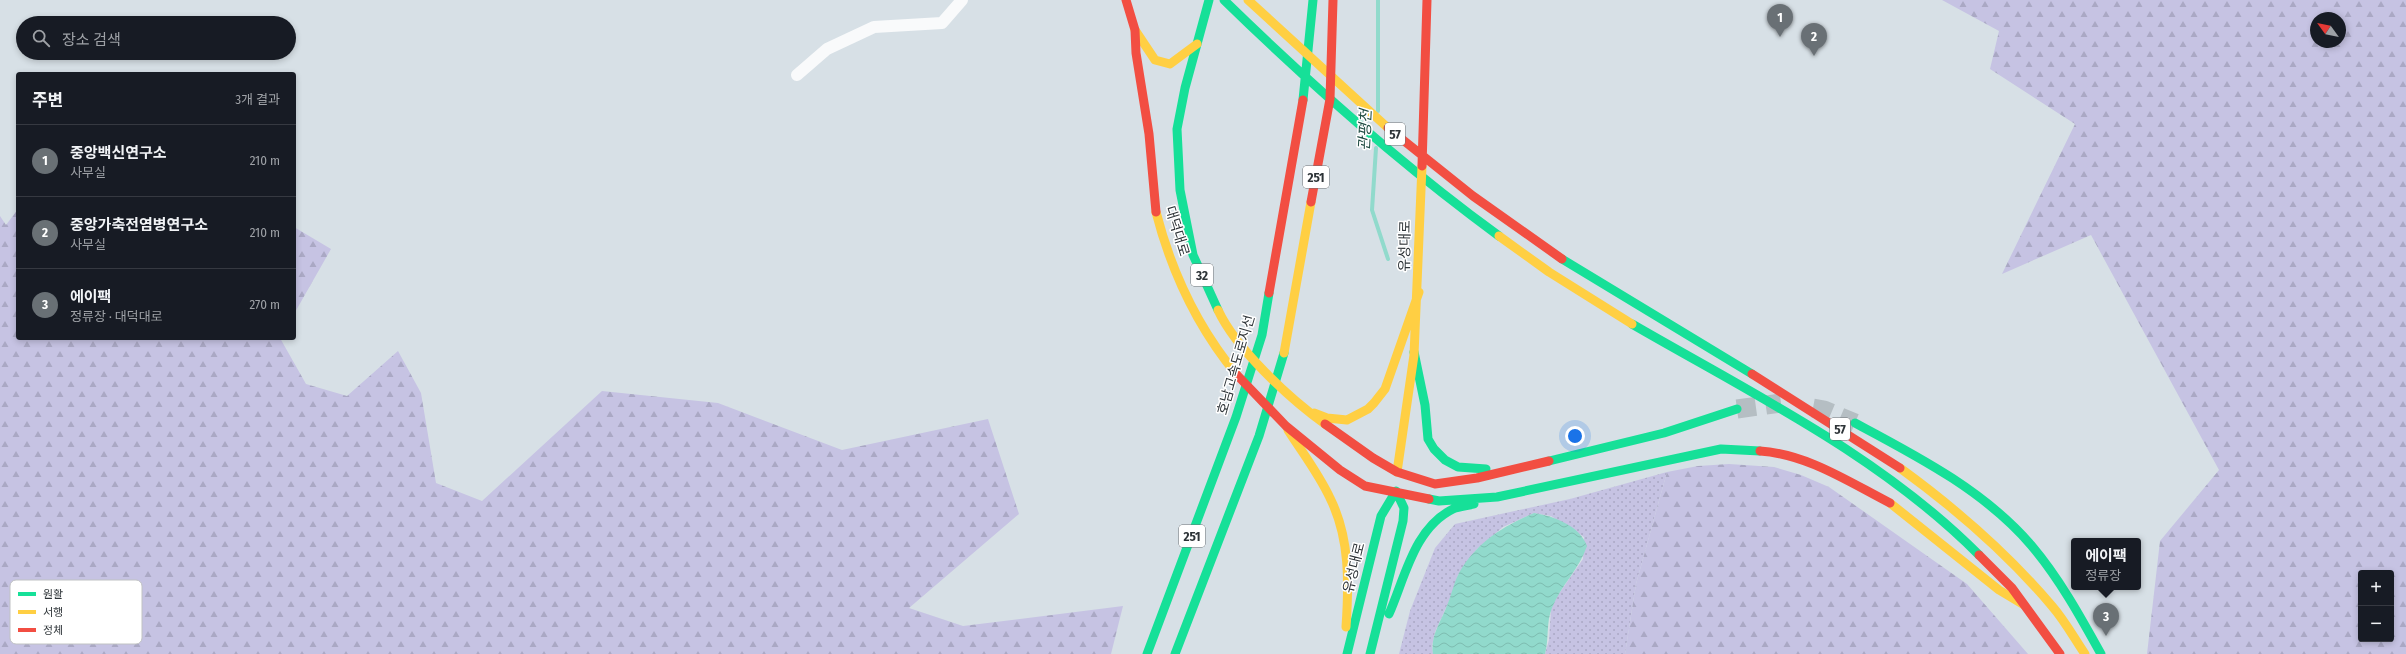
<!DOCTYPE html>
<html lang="ko">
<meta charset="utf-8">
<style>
:root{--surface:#171b24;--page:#242831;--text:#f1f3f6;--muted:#9ea1a6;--line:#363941;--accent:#697075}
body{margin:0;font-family:"Fira Sans Condensed","Noto Sans KR",sans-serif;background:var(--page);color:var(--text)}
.controls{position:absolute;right:12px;bottom:12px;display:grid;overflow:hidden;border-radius:4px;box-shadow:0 2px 6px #0003}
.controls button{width:36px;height:36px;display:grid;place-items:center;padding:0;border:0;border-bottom:1px solid var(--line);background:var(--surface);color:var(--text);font:20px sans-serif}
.compass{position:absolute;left:2310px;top:12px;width:36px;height:36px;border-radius:50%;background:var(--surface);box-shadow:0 2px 6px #0003;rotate:303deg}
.you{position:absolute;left:1575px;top:436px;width:14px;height:14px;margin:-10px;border:3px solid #fff;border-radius:50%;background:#1a73e8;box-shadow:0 0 0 6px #1a73e833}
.badge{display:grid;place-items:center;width:26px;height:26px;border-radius:50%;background:var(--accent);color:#fff;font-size:13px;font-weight:700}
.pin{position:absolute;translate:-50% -33px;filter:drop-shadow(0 1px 2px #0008)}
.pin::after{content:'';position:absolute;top:21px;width:14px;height:12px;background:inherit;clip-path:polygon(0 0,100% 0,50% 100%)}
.popup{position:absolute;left:2071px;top:538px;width:70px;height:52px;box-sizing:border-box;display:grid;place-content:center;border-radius:4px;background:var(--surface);filter:drop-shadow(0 1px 3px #0005);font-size:13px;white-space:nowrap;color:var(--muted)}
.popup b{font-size:15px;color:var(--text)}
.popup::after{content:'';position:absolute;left:50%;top:100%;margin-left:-8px;border:8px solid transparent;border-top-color:var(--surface)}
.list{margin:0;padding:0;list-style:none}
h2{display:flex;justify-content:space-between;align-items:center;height:52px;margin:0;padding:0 16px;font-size:17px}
h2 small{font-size:13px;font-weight:400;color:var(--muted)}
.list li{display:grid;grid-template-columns:26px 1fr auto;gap:12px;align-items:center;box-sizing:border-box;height:72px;padding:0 16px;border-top:1px solid var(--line)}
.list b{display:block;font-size:15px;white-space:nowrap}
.list p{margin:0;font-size:13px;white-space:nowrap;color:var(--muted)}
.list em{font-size:13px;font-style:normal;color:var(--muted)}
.icon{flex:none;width:22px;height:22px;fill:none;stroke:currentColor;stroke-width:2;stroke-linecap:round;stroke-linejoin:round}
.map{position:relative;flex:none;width:2406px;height:654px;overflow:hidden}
.search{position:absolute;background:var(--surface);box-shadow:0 2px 6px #0003;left:16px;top:16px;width:280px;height:44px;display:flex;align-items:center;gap:10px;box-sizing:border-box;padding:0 14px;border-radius:22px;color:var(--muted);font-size:15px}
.panel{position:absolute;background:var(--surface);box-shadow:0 2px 6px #0003;left:16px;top:72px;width:280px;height:268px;border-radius:4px}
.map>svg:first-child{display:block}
.green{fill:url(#green-dots)}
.forest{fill:url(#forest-firs);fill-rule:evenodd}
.water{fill:url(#water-waves)}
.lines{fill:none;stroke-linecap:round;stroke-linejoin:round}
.stream{stroke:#91dacc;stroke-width:4}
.primary-tunnel{stroke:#b5bec3;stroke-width:19;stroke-dasharray:19 10;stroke-linecap:butt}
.street{stroke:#f9fafb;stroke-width:12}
.fast{stroke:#16e098;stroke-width:9}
.slow{stroke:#ffcf43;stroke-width:9}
.jam{stroke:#f24e42;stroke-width:9}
.labels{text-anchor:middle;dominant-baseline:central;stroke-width:3;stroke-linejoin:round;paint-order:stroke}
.shield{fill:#fff;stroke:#6d7174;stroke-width:1}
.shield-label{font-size:13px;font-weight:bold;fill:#2e3438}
.street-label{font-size:14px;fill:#2e3438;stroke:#fff}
.water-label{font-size:15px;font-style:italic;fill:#204c43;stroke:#fff}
.key{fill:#fff;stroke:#c0c2c3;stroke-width:1}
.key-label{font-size:11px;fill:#2e3438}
</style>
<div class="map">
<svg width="2406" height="654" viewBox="0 0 2406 654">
<defs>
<pattern id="green-dots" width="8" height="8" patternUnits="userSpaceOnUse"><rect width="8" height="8" fill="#c6c3e3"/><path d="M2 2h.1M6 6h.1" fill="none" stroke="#aaa8c4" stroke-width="1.8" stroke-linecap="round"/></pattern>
<pattern id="forest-firs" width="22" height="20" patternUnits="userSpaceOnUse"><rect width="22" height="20" fill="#c6c3e3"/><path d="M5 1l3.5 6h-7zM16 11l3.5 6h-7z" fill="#aaa8c4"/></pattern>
<pattern id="water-waves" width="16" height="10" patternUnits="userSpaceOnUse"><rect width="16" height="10" fill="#91dacc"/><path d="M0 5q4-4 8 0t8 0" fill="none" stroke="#7dbcb0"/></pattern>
</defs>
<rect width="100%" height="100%" fill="#d7e0e6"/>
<path class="green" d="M1667,472l-31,112 -11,70h-80l4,-14 2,-30 5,-12 27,-39 1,-22 -33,-21 -17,-3 -31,14 -26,22 -19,26 -4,15 -19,42 -3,14 1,8h-34l11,-43 25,-63 20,-24 115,-25z"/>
<path class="forest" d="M1942,0h464v654h-259l13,-113 59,-71 -128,-235 -89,39 73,-150 -85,-55 9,-38zM2316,18h24v24h-24zM2361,573h30v66h-30z
M18,209v129h262l26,46 41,12 51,-45 23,42 15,90 46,18 120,-110 116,12 124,47 146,-31 31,95 -110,94 54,18 160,-20 -12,48h-1111v-438l6,9z
M294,227l37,22 -37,65z
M1729,464l45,3 27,8 28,12 138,97 61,70h-403l11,-70 31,-112 31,-6z"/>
<path class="water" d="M1534,513c20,3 46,13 53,33 -8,24 -26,39 -35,62 -6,14 -3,31 -7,46h-112c-3,-17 7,-31 13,-46 5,-11 8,-26 13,-35 18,-31 43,-46 75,-60z"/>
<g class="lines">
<path class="stream" d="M1378,111v-111
M1376,148l-4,62 16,49"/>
<path class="primary-tunnel" d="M1813,408l11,2 31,13
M1737,409l44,-6"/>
<path class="street" d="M797,75l30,-26 47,-22 68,-4 20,-23"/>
<path class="fast" d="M1209,0l-24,88 -8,41 3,61 13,65 25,55
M1224,0c87,85 177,164 275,236
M1303,100l10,-100
M1562,259l190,115
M1632,324c119,69 249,132 347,231
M1414,352l11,53 3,34 6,10 11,11 13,7 28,2
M1855,423c62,33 130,68 176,122 28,33 49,71 70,109
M1549,461l115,-28 73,-24
M1429,499l10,2 58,-4 224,-48 39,2
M1389,614c16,-36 25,-86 64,-105 6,-3 14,-3 21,-5
M1147,654l89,-237 26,-82 7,-42
M1175,654l84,-218 25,-83
M1347,654l34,-138 15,-25 8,17 -1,13 -33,133"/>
<path class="slow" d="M1248,0l140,128
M1135,30l20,30 15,4 27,-20
M1156,212c15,58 42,116 81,163
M1499,236l50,36 83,52
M1218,310c18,39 72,89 107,114
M1284,353l27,-151
M1314,413l13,5 20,2 21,-11 6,-6 11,-14 34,-97
M1288,430c14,22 31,44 42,68 20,40 19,85 16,129
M1900,468c55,40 108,86 152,138 13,15 22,32 33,48
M1397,472l17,-117 8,-189
M1890,503l109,87 25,15"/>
<path class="jam" d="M1126,0l9,30 1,23 13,81 7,78
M1388,128l85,68 89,63
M1422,166l5,-166
M1311,202l19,-103 3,-99
M1269,293l34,-193
M1752,374l148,94
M1237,375l49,51 54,44 25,16 64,13
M1325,424l48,34 24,14 38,12 42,-6 72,-17
M1760,451c47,3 89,31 130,52
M1979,555l33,33 48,66"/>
</g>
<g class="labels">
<g class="shield">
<rect x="1385" y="123" width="20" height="22" rx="3"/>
<rect x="1303" y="166" width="26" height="22" rx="3"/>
<rect x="1191" y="264" width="22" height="22" rx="3"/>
<rect x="1830" y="418" width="20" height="22" rx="3"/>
<rect x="1179" y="525" width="26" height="22" rx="3"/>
</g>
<g class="shield-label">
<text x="1395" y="134">57</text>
<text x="1316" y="177">251</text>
<text x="1202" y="275">32</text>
<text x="1840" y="429">57</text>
<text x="1192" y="536">251</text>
</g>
<g class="street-label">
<text transform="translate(1177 231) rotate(73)">대덕대로</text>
<text transform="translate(1405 246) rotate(-89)">유성대로</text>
<text transform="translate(1236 365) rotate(-74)">호남고속도로지선</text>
<text transform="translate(1354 568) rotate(-76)">유성대로</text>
</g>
<g class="water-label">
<text transform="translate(1365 130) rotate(-87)">관평천</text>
</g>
</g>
<rect x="10" y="580" width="132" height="64" rx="6" class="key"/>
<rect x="18" y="592" width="18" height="4" fill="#16e098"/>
<rect x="18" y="610" width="18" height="4" fill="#ffcf43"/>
<rect x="18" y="628" width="18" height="4" fill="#f24e42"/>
<g class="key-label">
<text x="43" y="598">원활</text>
<text x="43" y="616">서행</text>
<text x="43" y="634">정체</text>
</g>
</svg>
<div class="controls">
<button>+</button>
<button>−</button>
</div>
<svg class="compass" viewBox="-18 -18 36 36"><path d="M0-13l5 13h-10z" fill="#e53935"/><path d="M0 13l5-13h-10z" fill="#9ea1a6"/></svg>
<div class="you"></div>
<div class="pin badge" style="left:1780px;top:37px">1</div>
<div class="pin badge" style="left:1814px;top:56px">2</div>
<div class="pin badge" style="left:2106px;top:636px">3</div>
<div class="popup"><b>에이팩</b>정류장</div>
<div class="search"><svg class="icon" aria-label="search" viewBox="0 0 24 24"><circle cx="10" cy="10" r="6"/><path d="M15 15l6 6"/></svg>장소 검색</div>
<section class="panel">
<h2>주변<small>3개 결과</small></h2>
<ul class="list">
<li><span class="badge">1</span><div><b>중앙백신연구소</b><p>사무실</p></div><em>210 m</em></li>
<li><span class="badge">2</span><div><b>중앙가축전염병연구소</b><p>사무실</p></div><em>210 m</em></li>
<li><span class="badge">3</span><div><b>에이팩</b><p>정류장 · 대덕대로</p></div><em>270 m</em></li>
</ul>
</section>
</div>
